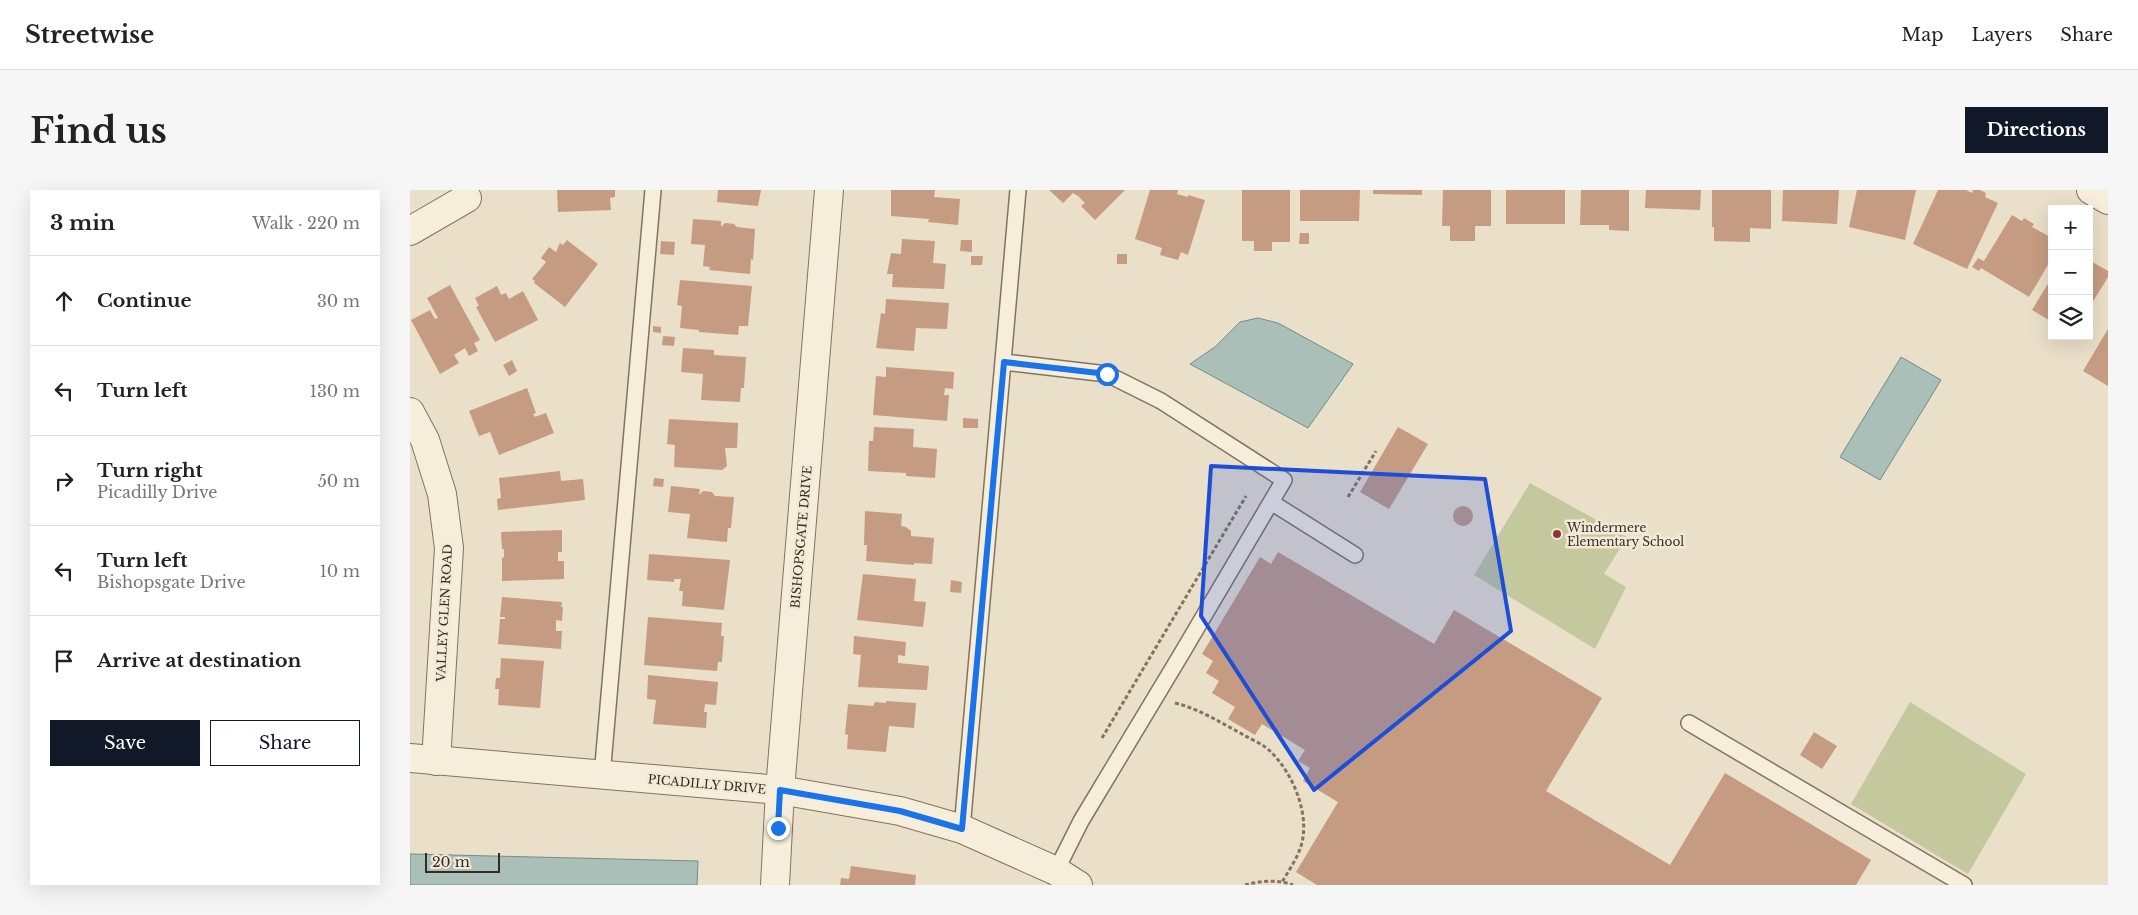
<!DOCTYPE html>
<meta charset="utf-8">
<style>
:root{--surface:#fff;--page:#f6f6f6;--text:#222;--muted:#767676;--line:#e0e0e0;--accent:#111827}
body{margin:0;font-family:"Libre Baskerville",serif;background:var(--page);color:var(--text)}
.controls{position:absolute;right:15px;top:15px;display:grid;overflow:hidden;border-radius:0px;box-shadow:0 5px 20px #0002}
.controls button{width:45px;height:45px;display:grid;place-items:center;padding:0;border:0;border-bottom:1px solid var(--line);background:var(--surface);color:var(--text);font:25px sans-serif}
.scale{position:absolute;left:15px;bottom:12px;width:75px;box-sizing:border-box;padding-left:5px;border:2px solid #372b21;border-top:0;font-size:14px;line-height:18px;white-space:nowrap;color:#372b21;-webkit-text-stroke:4px #f2ead7;paint-order:stroke}
.stop{position:absolute;width:15px;height:15px;margin:-11px;border:4px solid #1a73e8;border-radius:50%;background:#fff}
.stop.end{background:#1a73e8;border-color:#fff;box-shadow:0 1px 5px #0008}
.list{margin:0;padding:0;list-style:none}
h2{display:flex;justify-content:space-between;align-items:center;height:65px;margin:0;padding:0 20px;font-size:21px}
h2 small{font-size:16px;font-weight:400;color:var(--muted)}
.list li{display:grid;grid-template-columns:32px 1fr auto;gap:15px;align-items:center;box-sizing:border-box;height:90px;padding:0 20px;border-top:1px solid var(--line)}
.list b{display:block;font-size:19px;white-space:nowrap}
.list p{margin:0;font-size:16px;white-space:nowrap;color:var(--muted)}
.list em{font-size:16px;font-style:normal;color:var(--muted)}
.actions{display:flex;gap:10px;padding:15px 20px}
.actions a{flex:1;padding:11px 0;border:1px solid var(--accent);border-radius:0px;text-align:center;font-size:18px;color:var(--accent)}
.actions .main{background:var(--accent);color:#fff}
.icon{flex:none;width:28px;height:28px;fill:none;stroke:currentColor;stroke-width:2;stroke-linecap:round;stroke-linejoin:round}
.map{position:relative;flex:none;width:1698px;height:695px;overflow:hidden;border-radius:0px}
header{display:flex;align-items:center;gap:30px;box-sizing:border-box;height:70px;padding:0 25px;background:var(--surface);border-bottom:1px solid var(--line)}
header strong{font-size:24px}
nav{display:flex;gap:28px;margin-inline-start:auto;font-size:18px}
.intro{display:flex;align-items:center;justify-content:space-between;box-sizing:border-box;height:120px;padding:0 30px}
h1{margin:0;font-size:35px}
.button{padding:12px 22px;border-radius:0px;background:var(--accent);color:#fff;font-size:18px;font-weight:700}
main{display:flex;gap:30px;padding:0 30px}
aside{flex:1;background:var(--surface);border-radius:0px;box-shadow:0 5px 20px #0002}
.map>svg:first-child{display:block}
.green{fill:#c4c89d}
.water{fill:#a9bfb8;stroke:#708d85}
.building{fill:#c59c82}
.lines{fill:none;stroke-linecap:round;stroke-linejoin:round}
.service-casing{stroke:#85725f;stroke-width:18}
.minor-casing{stroke:#85725f;stroke-width:30}
.tertiary-casing{stroke:#85725f;stroke-width:30}
.path{stroke:#85725f;stroke-width:3;stroke-dasharray:4 2.5;stroke-linecap:butt}
.service{stroke:#f6eddb;stroke-width:15}
.minor{stroke:#f6eddb;stroke-width:28}
.tertiary{stroke:#f6eddb;stroke-width:28}
.route{stroke:#1a73e8;stroke-width:6}
.marked{fill:#1d4ed8;fill-opacity:0.2;stroke:#1d4ed8;stroke-width:4;stroke-linejoin:round}
.poi-dot{fill:#8e3538;stroke:#f2ead7;stroke-width:2}
.labels{text-anchor:middle;dominant-baseline:central;stroke-width:5;stroke-linejoin:round;paint-order:stroke}
.poi-label{font-size:12px;fill:#372b21;stroke:#f2ead7;text-anchor:start}
.street-label{font-size:12px;fill:#372b21;stroke:#f2ead7}
</style>
<header>
<strong>Streetwise</strong>
<nav><a>Map</a><a>Layers</a><a>Share</a></nav>
</header>
<div class="intro"><h1>Find us</h1><a class="button">Directions</a></div>
<main>
<aside>
<h2>3 min<small>Walk · 220 m</small></h2>
<ul class="list">
<li><svg class="icon" aria-label="ahead" viewBox="0 0 24 24"><path d="M12 20V5M6 11l6-6 6 6"/></svg><div><b>Continue</b></div><em>30 m</em></li>
<li><svg class="icon" aria-label="left" viewBox="0 0 24 24"><path d="M17 20v-9H6M10 6l-5 5 5 5"/></svg><div><b>Turn left</b></div><em>130 m</em></li>
<li><svg class="icon" aria-label="right" viewBox="0 0 24 24"><path d="M7 20v-9h11M14 6l5 5-5 5"/></svg><div><b>Turn right</b><p>Picadilly Drive</p></div><em>50 m</em></li>
<li><svg class="icon" aria-label="left" viewBox="0 0 24 24"><path d="M17 20v-9H6M10 6l-5 5 5 5"/></svg><div><b>Turn left</b><p>Bishopsgate Drive</p></div><em>10 m</em></li>
<li><svg class="icon" aria-label="arrive" viewBox="0 0 24 24"><path d="M6 21V4h12l-3 4 3 4H6"/></svg><div><b>Arrive at destination</b></div></li>
</ul>
<div class="actions"><a class="main">Save</a><a>Share</a></div>
</aside>
<div class="map">
<svg width="1698" height="695" viewBox="0 0 1698 695">
<rect width="100%" height="100%" fill="#eadfc8"/>
<path class="green" d="M1120,293l97,54 -23,37 22,13 -31,62 -121,-74z
M1500,512l116,72 -58,100 -117,-70z"/>
<path class="water" d="M848,128l20,5 75,41 -45,64 -118,-64 25,-17 25,-25z
M1491,167l40,23 -61,100 -40,-23z
M0,664l288,7 -1,24h-287z"/>
<path class="building" d="M147,0h58v7l-5,1 1,12 -53,2z
M308,0h43l-3,16 -41,-4z
M481,0h44l-1,7 26,2 -2,26 -30,-3 1,-3 -38,-3z
M639,0h76l-30,30 -14,-14 4,-3 -7,-7 -5,-3 -10,10z
M740,0h28l-1,4 11,3v-2l17,5 -17,55 -7,-3 -3,8 -18,-5 2,-7 -27,-9z
M832,0h48v52h-18v9h-18v-10h-12z
M890,0h60l-1,31h-59z
M963,0h49v5l-49,-1z
M1033,0h48v36h-16v15h-25v-15h-8z
M1096,0h59v34h-59z
M1171,0h48v41l-20,-1v-5h-29z
M1236,0h55l-1,20 -55,-2z
M1302,0h59v39l-21,-1v14l-36,-1v-14h-2z
M1373,0h56l-2,34 -55,-3z
M1447,0h59l-11,50 -56,-13z
M1528,0h28l6,3 1,-3h7l6,3 -1,4 13,6 -31,66 -54,-25z
M1602,25l10,6 2,-3 10,6 -2,3 20,11v20l-23,39 -48,-29 -2,3 -7,-4 6,-9 6,3z
M283,29l28,2v6l4,-4 9,1 3,3 18,2 -2,31 -2,-1 -1,15 -41,-4 1,-3 -7,-1 2,-21 -14,-1z
M890,43h9v11h-10z
M492,49l33,2 -2,22 13,1 -2,25 -52,-2 1,-13h-6l4,-21 10,1z
M157,50l31,24 -33,43 -31,-24 1,-2 -3,-2 14,-17 -5,-4 8,-11 7,5 4,-9 3,2z
M551,50h11v12l-12,-1z
M251,51l14,1 -1,13 -14,-1z
M707,64h10v10h-10z
M561,66h12l-1,9h-11z
M1679,70l19,11v6l-19,31z
M1642,87v39l-3,4 -17,-10z
M270,90l72,6 -4,40h-9l-1,9 -39,-3v-2l-19,-2 2,-22 -5,-1z
M40,95l30,55 -6,3 4,8 -9,5 -4,-8 -11,7 5,8 -19,11 -29,-54 19,-10 5,9 3,-1 -11,-20z
M87,96l4,9 5,-2 3,6 14,-8 15,29 -43,22 -19,-35 3,-1 -4,-8z
M476,109l63,4 -2,26 -31,-1 -2,23 -38,-3 5,-35 4,1z
M243,136l8,1v6l-8,-1z
M1698,139v57l-25,-15z
M253,146l12,1 -1,9 -12,-1z
M273,158l31,2v5l32,2 -2,31h-3l-1,14 -39,-2 2,-26 -22,-2z
M102,170l5,11 -8,5 -6,-11z
M476,177l68,5 -1,17 -8,-1 -1,7h5l-2,26 -74,-6 3,-39 10,1z
M117,198l9,25 -3,1 2,3 11,-4 8,20 -55,22 -9,-23 -11,4 -10,-25z
M553,228l15,1v9h-15z
M259,229l69,4 -1,25h-12l2,18 -5,4 -48,-3 1,-22 -8,-1z
M464,237l40,2 -1,18 24,2 -2,29 -29,-2v-3l-38,-2 1,-30h4z
M988,237l30,17 -39,65 -29,-17z
M150,281l1,10 22,-2 2,21 -87,10 -1,-11 4,-1 -2,-20z
M244,288l10,1 -1,8 -10,-1z
M261,296l29,3 -1,6 4,-4 9,1 3,4 19,1 -3,31h-3l-1,14 -40,-4 3,-24 -22,-2z
M1043 326a10 10 0 1 1 20 0a10 10 0 1 1-20 0Z
M455,321l37,3 -1,12 5,1 5,4v5l23,2 -2,26 -18,-1v2l-48,-4 1,-16h-3z
M152,340v22h-4v9h6v18l-62,2v-23l2,-1v-8h-2l-1,-17z
M868,362l156,92 20,-34 148,88 -56,93 124,74 55,-92 146,87 -15,25h-539l-21,-13 42,-70 -35,-21 7,-13 -12,-7 7,-11 -43,-26 -7,11 -27,-16 7,-12 -23,-14 7,-12 -13,-8 7,-12 -11,-7 58,-97 11,7z
M239,364l81,6 -6,50 -42,-4 1,-15h-4l2,-12h-7v3l-27,-2z
M453,384l53,5 -2,22 12,1 -3,25 -66,-7z
M541,390l11,2 -1,11 -11,-1z
M92,407l60,5 -1,5h2l-1,14 -6,-1v11h6l-1,18 -63,-5 2,-25h5v-2h-5z
M238,427l74,6 -1,13h3l-2,26h-4l-1,9 -73,-6z
M444,446l52,6 -1,14 -7,-1v8l31,3 -2,24 -69,-3 3,-32 -8,-1z
M91,468l43,3 -4,47 -42,-3 1,-16h-4l1,-11h4z
M238,485l70,7 -2,23 -11,-1 -1,8h3l-1,16 -53,-4 3,-24 -9,-1z
M476,511l30,2 -2,25 -25,-2 -3,26 -39,-3 1,-14 -3,-1 3,-30 25,2 2,-4 11,1z
M1404,542l23,14 -15,23 -22,-14z
M441,676l65,9 -1,10h-75l1,-7 8,1z"/>
<g class="lines">
<g class="service-casing">
<path id="service" d="M594,172l103,12 54,27 123,79 -102,173 -101,168 -25,50
M861,312l84,53
M1279,533l275,162
M192,586l51,-586
M552,639l56,-639"/>
</g>
<g class="minor-casing">
<path id="minor" d="M1681,0l17,10
M0,41l57,-33
M0,222l15,28 17,54 7,54 -13,213
M365,695l5,-95 49,-600"/>
</g>
<g class="tertiary-casing">
<path id="tertiary" d="M0,568l370,32 120,21 62,18 94,42 22,14"/>
</g>
<path class="path" d="M938,307l28,-46
M765,513c25,6 46,20 69,32 8,5 19,9 26,16 23,22 42,66 30,98 -4,11 -12,23 -18,33
M692,548l144,-242
M835,695c15,-4 33,-6 48,0"/>
<use href="#service" class="service"/>
<use href="#minor" class="minor"/>
<use href="#tertiary" class="tertiary"/>
</g>
<g class="lines">
<path class="route" d="M368,638l2,-38 120,21 62,18 42,-467 103,12"/>
</g>
<path class="marked" d="M801,276l274,13 26,152 -197,159 -113,-174z"/>
<circle class="poi-dot" cx="1147" cy="344" r="5"/>
<g class="labels">
<g class="poi-label">
<text x="1157" y="337">Windermere<tspan x="1157" dy="14">Elementary School</tspan></text>
</g>
<g class="street-label">
<text transform="translate(391 347) rotate(-85)">BISHOPSGATE DRIVE</text>
<text transform="translate(34 423) rotate(-87)">VALLEY GLEN ROAD</text>
<text transform="translate(297 594) rotate(5)">PICADILLY DRIVE</text>
</g>
</g>
</svg>
<div class="controls">
<button>+</button>
<button>−</button>
<button><svg class="icon" aria-label="layers" viewBox="0 0 24 24"><path d="M12 4l9 5-9 5-9-5zM3 14l9 5 9-5"/></svg></button>
</div>
<div class="scale">20 m</div>
<div class="stop" style="left:697px;top:184px"></div>
<div class="stop end" style="left:368px;top:638px"></div>
</div>
</main>
